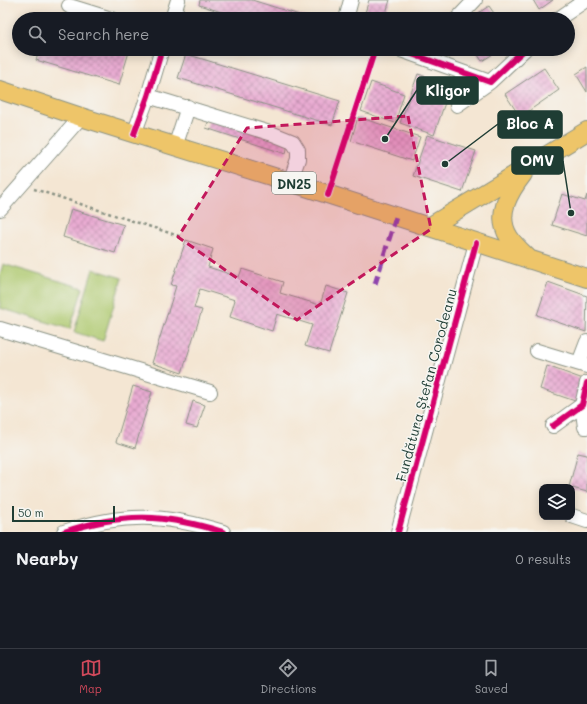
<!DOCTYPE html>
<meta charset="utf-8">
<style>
:root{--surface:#171b24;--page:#20242c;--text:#f1f3f6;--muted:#9ea1a6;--line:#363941;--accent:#d1495b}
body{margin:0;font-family:Mali,sans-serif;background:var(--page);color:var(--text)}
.controls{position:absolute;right:12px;bottom:12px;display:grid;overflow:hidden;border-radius:8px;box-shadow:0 2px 10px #0003}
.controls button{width:36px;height:36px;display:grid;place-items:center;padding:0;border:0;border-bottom:1px solid var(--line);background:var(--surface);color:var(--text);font:20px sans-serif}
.scale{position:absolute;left:12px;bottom:10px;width:103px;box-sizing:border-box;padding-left:4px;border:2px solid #1f3d34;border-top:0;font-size:11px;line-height:14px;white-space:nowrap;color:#1f3d34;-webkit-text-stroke:3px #f6f6f2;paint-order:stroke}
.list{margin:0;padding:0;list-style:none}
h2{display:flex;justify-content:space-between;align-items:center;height:52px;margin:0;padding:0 16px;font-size:17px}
h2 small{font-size:13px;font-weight:400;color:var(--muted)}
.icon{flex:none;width:22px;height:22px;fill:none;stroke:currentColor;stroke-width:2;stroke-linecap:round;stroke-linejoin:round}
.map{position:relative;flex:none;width:587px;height:532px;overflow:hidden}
.search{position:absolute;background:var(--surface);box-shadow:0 2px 10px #0003;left:12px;right:12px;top:12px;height:44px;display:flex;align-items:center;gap:10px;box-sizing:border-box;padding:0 14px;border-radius:22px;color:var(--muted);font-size:15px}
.sheet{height:116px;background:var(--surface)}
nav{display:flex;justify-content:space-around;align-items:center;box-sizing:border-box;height:56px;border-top:1px solid var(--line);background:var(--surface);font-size:11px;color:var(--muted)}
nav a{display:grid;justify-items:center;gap:2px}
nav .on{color:var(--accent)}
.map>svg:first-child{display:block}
.green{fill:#afc96f;stroke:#678352}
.building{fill:url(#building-cross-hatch)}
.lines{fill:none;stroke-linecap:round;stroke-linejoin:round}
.minor-casing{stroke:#8a9284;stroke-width:16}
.major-casing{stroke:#8a9284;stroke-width:20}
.path{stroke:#8a9284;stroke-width:2.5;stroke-dasharray:3 3;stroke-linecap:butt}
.minor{stroke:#fff;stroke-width:14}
.major{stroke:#eec569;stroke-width:18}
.quiet{stroke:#8e44ad;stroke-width:5;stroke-dasharray:10 5;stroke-linecap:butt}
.cycleway-casing{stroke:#f6f6f2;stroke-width:8}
.cycleway{stroke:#d6006c;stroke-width:6}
.marked{fill:#c2185b;fill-opacity:0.2;stroke:#c2185b;stroke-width:3;stroke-dasharray:8 5;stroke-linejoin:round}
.labels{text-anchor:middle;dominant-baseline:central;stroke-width:3;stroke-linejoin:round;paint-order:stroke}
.shield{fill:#f6f6f2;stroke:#60746d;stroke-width:1}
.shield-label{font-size:13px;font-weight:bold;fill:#1f3d34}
.street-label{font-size:14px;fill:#1f3d34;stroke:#f6f6f2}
.leader{fill:none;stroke:#1f3d34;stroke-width:1.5}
.callout-dot{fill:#1f3d34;stroke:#f6f6f2;stroke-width:1.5}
.callout{fill:#1f3d34;stroke:#1f3d34;stroke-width:1.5}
.callout-label{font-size:15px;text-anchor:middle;font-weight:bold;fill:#fff}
</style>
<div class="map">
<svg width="587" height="532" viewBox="0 0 587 532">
<defs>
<pattern id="building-cross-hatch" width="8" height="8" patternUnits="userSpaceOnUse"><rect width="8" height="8" fill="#e9abd2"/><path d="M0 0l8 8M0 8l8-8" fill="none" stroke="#bc8cab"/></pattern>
</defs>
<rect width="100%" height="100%" fill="#f6f6f2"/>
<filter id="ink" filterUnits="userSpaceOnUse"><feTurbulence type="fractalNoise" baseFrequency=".025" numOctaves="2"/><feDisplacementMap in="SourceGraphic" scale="8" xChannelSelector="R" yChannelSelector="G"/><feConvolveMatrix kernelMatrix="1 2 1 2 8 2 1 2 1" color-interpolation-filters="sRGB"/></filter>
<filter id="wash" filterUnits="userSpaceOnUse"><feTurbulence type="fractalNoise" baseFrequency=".012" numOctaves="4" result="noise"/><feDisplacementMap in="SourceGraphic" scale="16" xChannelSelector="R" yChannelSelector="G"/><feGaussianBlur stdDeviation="0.9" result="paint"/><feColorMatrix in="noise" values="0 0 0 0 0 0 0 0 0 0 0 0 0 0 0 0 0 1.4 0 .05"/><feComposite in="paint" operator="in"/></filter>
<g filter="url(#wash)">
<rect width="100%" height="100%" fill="#f4e6d3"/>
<path class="green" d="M3,264l80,24 -13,41 -70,-21v-33z
M93,269l29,9 -19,63 -29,-9z"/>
<g id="blocks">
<path class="building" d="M200,0h52l60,19h-68l-45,-14z
M369,0h21l-6,19h-21z
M533,0h20l-14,10z
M489,6l9,13h-29z
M40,49h80l9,3 -10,33 -83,-25z
M474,49h27l-19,12z
M186,54l154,47 -8,24 -154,-47z
M587,67v25l-11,-18z
M544,68l15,22 -39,27 -15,-23z
M418,74l33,11 -17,50 -34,-12z
M371,82l33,12 -9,29 -34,-12z
M210,117l78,26 -2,11 -80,-26z
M358,117l62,20 -8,24 -61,-20z
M427,135l49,16 -14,41 -49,-16z
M562,194l23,7 2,-6v41l-35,-11z
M71,209l53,16 -9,28 -52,-16z
M186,240l27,9 -5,18 31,10 3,-8 41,13 -3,11 40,12 6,-19 22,7 -19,60 -24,-7 7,-21 -35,-11 -5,17 -42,-14 5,-17 -35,-11 -6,19 8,2 -20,63 -30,-10 24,-77 -5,-1z
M548,282l39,14 -1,36 -49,-17z
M547,366l39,14 -8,22 -38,-13z
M133,386l19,6 -17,56 -19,-6z
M193,401l12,4 -8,23 -11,-3z
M578,453l9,2v37l-18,-5z"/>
</g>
</g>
<g filter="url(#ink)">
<use href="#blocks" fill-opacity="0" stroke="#8a9284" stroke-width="1"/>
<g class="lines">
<g class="minor-casing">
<path id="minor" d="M69,6l42,13
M172,19l6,-19
M346,19l5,-19
M457,19l18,-19
M558,19l28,-19
M398,49l92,33 35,-33
M148,96l125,38 20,8 5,8v9l-8,23
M457,105l33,-23
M134,134l14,-38 14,-47
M175,147l13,-40
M0,209l81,-92
M0,329l210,63
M537,351l50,15
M579,363l8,-21
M582,405l3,22h2
M553,426l29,-21 5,-22
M572,516l15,5
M64,532c59,-20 101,-18 159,0
M398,532l78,-289"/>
</g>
<g class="major-casing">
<path id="major" d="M0,90l81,27 209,65 297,96
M523,174c-14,18 -28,41 -14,63 5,8 14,16 21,23
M429,227l158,-96"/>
</g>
<path class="path" d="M34,189l148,48"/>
<use href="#minor" class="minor"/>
<use href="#major" class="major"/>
<path class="quiet" d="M375,284l21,-67"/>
<g class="cycleway-casing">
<path id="cycleway" d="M398,49l92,33 35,-33
M134,134l14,-38 14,-47
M328,195l47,-146
M553,426l29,-21 5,-22
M64,532c59,-20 101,-18 159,0
M398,532l78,-289"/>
</g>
<use href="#cycleway" class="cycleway"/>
</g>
</g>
<path class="marked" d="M408,116l23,113 -134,91 -119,-83 69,-109z"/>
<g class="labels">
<rect class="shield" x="272" y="172" width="44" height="22" rx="3"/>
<g class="shield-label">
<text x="294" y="183">DN25</text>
</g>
<g class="street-label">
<text transform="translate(426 385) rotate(-75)">Fundătura Ștefan Corodeanu</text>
</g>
</g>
<path class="leader" d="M385 139L417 90M445 164L498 124M571 213L563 161"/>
<g class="callout-dot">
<circle cx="385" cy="139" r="4"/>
<circle cx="445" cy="164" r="4"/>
<circle cx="571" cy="213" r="4"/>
</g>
<g class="callout">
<rect x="417" y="77" width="61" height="27" rx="4"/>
<rect x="498" y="111" width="64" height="27" rx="4"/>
<rect x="512" y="147" width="51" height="27" rx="4"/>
</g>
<g class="callout-label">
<text x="448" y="96">Kligor</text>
<text x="530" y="129">Bloc A</text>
<text x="537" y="166">OMV</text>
</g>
</svg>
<div class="controls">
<button><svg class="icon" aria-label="layers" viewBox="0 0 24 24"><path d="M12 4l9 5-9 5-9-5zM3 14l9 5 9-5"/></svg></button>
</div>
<div class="scale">50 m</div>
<div class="search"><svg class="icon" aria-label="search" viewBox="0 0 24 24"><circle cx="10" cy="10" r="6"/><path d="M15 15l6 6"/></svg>Search here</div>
</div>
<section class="sheet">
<h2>Nearby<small>0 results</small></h2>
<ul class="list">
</ul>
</section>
<nav>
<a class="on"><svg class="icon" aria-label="map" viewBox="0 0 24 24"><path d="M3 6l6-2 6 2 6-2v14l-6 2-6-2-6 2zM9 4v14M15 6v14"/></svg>Map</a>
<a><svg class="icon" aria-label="directions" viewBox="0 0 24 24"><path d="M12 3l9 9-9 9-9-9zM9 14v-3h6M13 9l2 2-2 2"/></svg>Directions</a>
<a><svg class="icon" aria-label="saved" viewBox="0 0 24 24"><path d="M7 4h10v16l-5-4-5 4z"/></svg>Saved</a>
</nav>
